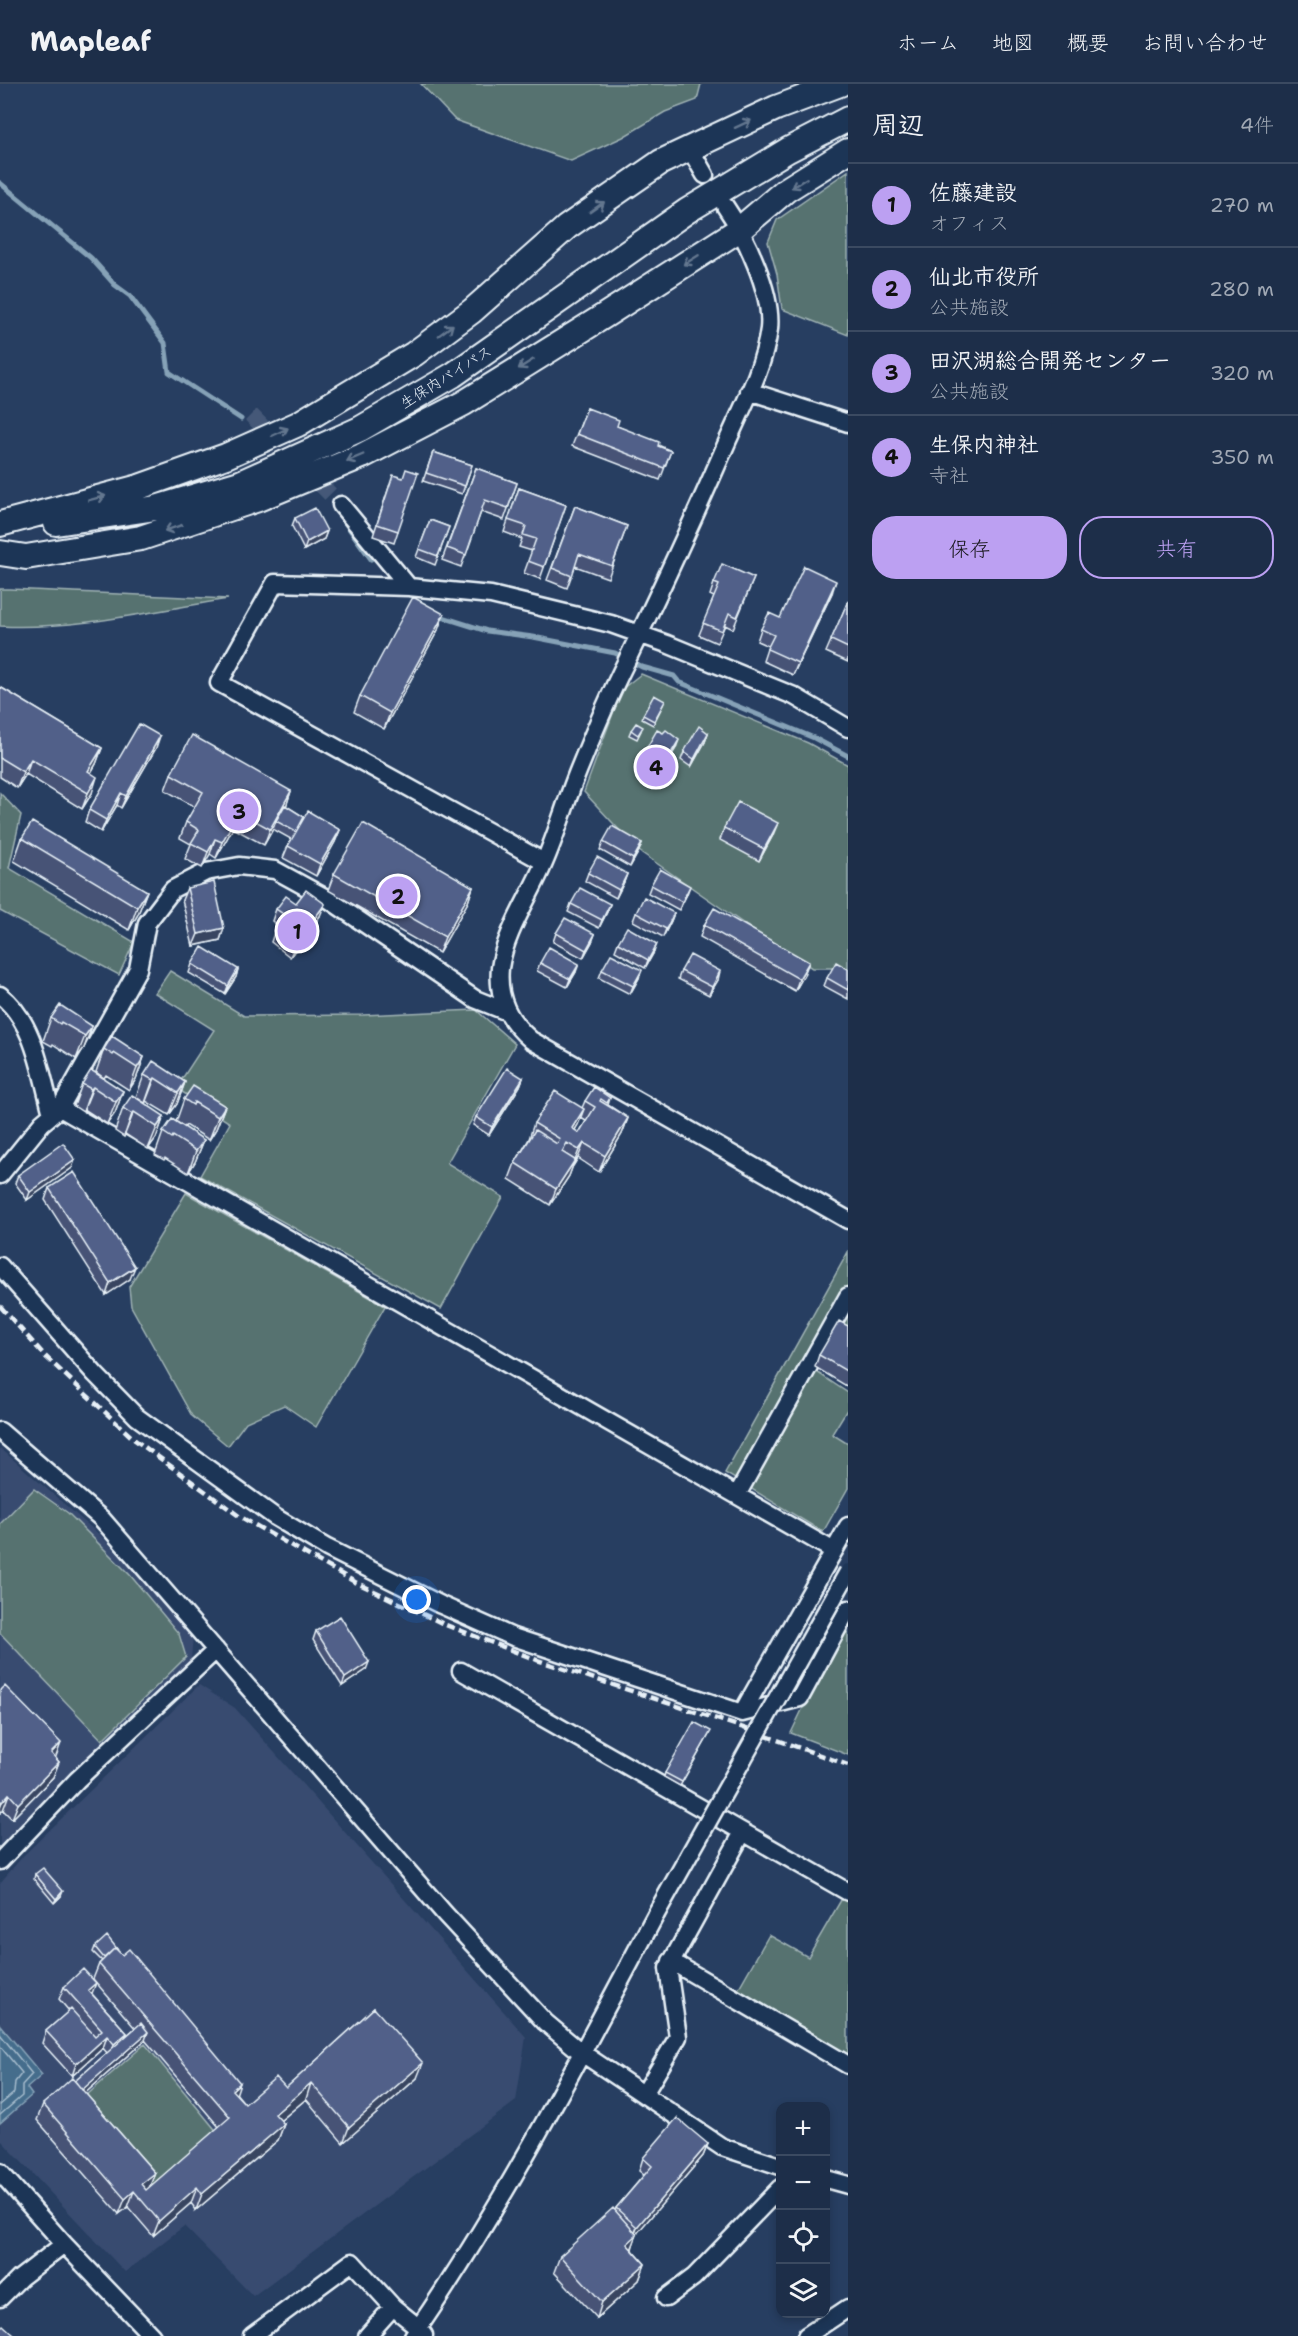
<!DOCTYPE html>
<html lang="ja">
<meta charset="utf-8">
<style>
:root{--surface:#1d2e49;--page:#253650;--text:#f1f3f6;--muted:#a0a8b4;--line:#3b4a61;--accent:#bca0f2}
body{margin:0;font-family:"Shantell Sans","Klee One",sans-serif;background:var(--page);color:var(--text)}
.controls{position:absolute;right:18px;bottom:18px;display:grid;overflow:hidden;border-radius:12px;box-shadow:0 3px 9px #0003}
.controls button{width:54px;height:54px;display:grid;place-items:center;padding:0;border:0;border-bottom:2px solid var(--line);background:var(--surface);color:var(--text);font:30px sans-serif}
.you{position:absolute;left:417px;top:1516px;width:21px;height:21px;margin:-15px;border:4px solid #fff;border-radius:50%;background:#1a73e8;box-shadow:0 0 0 9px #1a73e833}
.badge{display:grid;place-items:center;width:39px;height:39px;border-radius:50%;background:var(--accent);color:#111;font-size:20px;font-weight:700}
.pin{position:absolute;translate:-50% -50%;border:3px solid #fff;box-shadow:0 2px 6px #0006}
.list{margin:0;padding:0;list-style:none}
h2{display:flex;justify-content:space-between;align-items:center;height:78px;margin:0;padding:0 24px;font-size:26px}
h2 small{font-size:20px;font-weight:400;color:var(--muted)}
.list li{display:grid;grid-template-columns:39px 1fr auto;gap:18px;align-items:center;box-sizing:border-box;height:84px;padding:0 24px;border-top:2px solid var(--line)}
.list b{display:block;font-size:22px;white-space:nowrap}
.list p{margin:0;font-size:20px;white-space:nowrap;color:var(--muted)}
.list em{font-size:20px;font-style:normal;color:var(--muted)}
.actions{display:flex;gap:12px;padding:18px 24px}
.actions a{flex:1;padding:14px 0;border:2px solid var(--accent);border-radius:24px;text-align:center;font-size:21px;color:var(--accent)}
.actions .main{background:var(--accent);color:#111}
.icon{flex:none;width:33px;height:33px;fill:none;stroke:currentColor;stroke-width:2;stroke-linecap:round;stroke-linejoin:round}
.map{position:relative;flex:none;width:848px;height:2252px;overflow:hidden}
header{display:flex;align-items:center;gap:36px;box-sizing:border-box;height:84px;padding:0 30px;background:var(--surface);border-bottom:2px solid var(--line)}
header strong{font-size:28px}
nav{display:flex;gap:33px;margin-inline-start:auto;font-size:21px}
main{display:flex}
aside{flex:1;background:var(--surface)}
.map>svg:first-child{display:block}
.built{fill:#384b70}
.green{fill:#56726f;stroke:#9fb2b4;stroke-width:1.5}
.water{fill:#446d8c;stroke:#86a2b7;stroke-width:1.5}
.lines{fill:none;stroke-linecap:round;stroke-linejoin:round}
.shore{stroke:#a6bccd;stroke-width:1.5}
.stream{stroke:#86a2b7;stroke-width:5}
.minor-tunnel{stroke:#445978;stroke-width:16;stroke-dasharray:16 8;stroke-linecap:butt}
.minor-casing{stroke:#e8f1f8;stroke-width:21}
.highway-casing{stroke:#e8f1f8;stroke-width:28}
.minor{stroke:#1d3557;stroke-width:16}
.highway{stroke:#1d3557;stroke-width:24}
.rail{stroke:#e8f1f8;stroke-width:4.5;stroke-dasharray:9 4.5;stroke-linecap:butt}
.minor-bridge-casing{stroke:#e8f1f8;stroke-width:21;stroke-linecap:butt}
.minor-bridge{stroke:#1d3557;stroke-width:16}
.wall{fill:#465376;stroke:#e8f1f8;stroke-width:1.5;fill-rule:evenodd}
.shaded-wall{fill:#394460;stroke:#e8f1f8;stroke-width:1.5}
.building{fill:#516189;stroke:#e8f1f8;stroke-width:1.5}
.oneway{stroke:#64778f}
.labels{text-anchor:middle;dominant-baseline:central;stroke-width:5;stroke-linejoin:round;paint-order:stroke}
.street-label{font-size:15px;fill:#e8f1f8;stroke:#1d3557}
</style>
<header>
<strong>Mapleaf</strong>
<nav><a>ホーム</a><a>地図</a><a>概要</a><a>お問い合わせ</a></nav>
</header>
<main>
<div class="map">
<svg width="848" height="2252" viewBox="0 0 848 2252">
<rect width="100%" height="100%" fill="#273e61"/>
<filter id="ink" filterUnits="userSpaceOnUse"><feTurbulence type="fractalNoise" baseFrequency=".0167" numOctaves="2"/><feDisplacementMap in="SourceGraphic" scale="12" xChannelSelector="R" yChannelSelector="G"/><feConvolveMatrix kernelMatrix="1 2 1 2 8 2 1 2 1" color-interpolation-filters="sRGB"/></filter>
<g filter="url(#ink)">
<path class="built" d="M0,1364l102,89 91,98 -2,24 -191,190z
M199,1601l36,23 291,329 -10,64 -263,195 -69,-70 -59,46 -125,-133v-256l24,-28z"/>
<path class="green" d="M421,0h280l-4,16 -32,12 -42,25 -52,24 -116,-41z
M848,87v164l-66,-26 -5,-35 -9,-32 9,-22z
M0,505h9l219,10c-75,12 -152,31 -228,27z
M641,590l167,69 40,22v203h-36l-39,-24 -134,-93 -55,-59 38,-103z
M0,709l21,22 -12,53 125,74 -15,33 -119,-64z
M170,887l74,45 119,-1 113,-5 39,34 -68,119 56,34 -62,112 -241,-133 30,-53 -54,-35 38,-58 -59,-37z
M186,1109l199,113 -69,121 -32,-22 -38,17 -18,24 -36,-30 -61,-110 -2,-19z
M848,1168v76l-39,39 39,26v15l-16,26 16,10v44l-25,44 -98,-59z
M34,1405l34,24 62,62 49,59 7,23 -84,83 -102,-107v-109z
M848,1530v141l-57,-22z
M844,1811l4,2v160l-112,-64 33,-58 39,22z
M145,1960l73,89 -63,54 -76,-85z"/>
<path class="water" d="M0,1941l42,50 -15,13 5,7 -32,28z"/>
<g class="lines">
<path class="shore" d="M0,1950l32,40 -10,11v11l-22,19
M0,1962l22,27 -7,9 -1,11 -14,12"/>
<path class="stream" d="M0,99l91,75 24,27 15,11 35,47 4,29 72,47
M343,436l28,39
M436,531l51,16 46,6 82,16 27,14 32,9 5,6 135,56 34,18"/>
<path class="minor-tunnel" d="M251,331l90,90"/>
<g class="minor-casing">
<path id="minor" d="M690,65l15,26
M725,122c20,29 48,87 44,123 -5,38 -25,75 -41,111 -32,74 -66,147 -101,220 -17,34 -32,69 -46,104 -14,33 -23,67 -37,99 -14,34 -39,69 -44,105 -3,31 9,53 31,72l317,180
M749,307l99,32
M341,421l68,82
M544,778l-325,-179 56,-100 134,4 82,8 120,29 56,20 127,52 54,32
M0,911c35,27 41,79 52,119
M60,1024l774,443
M0,1091l42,-52 18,-15 78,-139 9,-46 26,-34 33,-17 33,-6 36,4 53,29 147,100 30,12
M0,1182l95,108 42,43 138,100 52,31 114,57 72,32 229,76 58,-15 48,-89
M0,1347l102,88 343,395 100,108 37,31 140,94 58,19
M737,1411l111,-199
M461,1587l387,221
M742,1629l106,-187
M0,1777l77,-81 139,-130
M671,1877l177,104
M644,2010l34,-57 -10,-69 75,-136
M0,2088l64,72 88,92
M826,2095l22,6
M0,2214l20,-20 44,-34
M666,2214l28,-21 86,-89
M252,2252l100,-74 41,45 26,21 5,7
M367,2252l26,-29
M413,2252c92,-133 167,-279 243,-422
M806,2252l42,-28"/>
</g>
<g class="highway-casing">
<path id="highway" d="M56,439l100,-15 84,-25 120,-54 93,-54 234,-164 101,-61 60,-31
M0,440l139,-37 87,-31 72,-32 116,-70 58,-43 95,-84 94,-65 115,-54 64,-24
M0,469l26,4 115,-19 117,-39 104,-43 102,-53 140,-87 136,-87 46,-39 62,-39"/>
</g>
<use href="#minor" class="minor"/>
<use href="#highway" class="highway"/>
<path class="rail" d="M0,1222l46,51 89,83 104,76 116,66 91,43 91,35 204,67 107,38"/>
<g class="minor-bridge-casing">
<path id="minor-bridge" d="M656,1830l192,-342"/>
</g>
<use href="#minor-bridge" class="minor-bridge"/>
</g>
<path class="wall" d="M587,324l30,18 54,25 -11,29 -88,-34z
M433,368l39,13 -10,29 -39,-13z
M476,384l41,15 -13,37 -23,-8 -20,55 -19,-7z
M389,403l9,44 -4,12 -21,-7z
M519,404l47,17 -26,74 -16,-6 8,-22 -13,-4 3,-8 -18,-7z
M575,422l52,20 -19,52 -33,-12 -8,22 -20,-8z
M295,434l32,13 -3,8 -20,11 -12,-24z
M430,436l19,7 -14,38 -19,-8z
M754,494l-21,51 -8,-4 -8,18 -18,-8 15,-38 -4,-2 4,-12z
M832,509l-39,82 -30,-14 5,-15 -11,-5 4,-12 19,-11z
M848,517v61l-22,-10z
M438,546l-54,99 -30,-17 6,-16z
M0,603l102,61 -6,16 -5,9 1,20 -10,16 -56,-35 -9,14 -17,-11z
M663,621l-10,20 -11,-6 1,-4z
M631,646l10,1 -4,8 -8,-4z
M708,649l-3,9 -14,25 -10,-7 3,-8z
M156,664l-35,60 -4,-3 -16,27 -16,-10 4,-12z
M676,664l-17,28 -4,-2 -6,9 -9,-5 5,-11 -6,-3 3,-8z
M171,690l120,17 -5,15 18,11 36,13 -5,12 -19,34 -33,-18 5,-12 3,-7 -18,-10 -9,16 -31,-17 -17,30 -6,-4 -8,14 -17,-9 6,-15 -11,-6 6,-16 9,-15 -30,-17z
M724,744l49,7 -14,26 -39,-21z
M22,754l125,53 -9,23 -9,16 -115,-69z
M603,758l39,1 -3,8 -9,16 -30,-17z
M588,789l39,1 -3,8 -8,16 -31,-17z
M334,790l139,13 -5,15 -29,51 -111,-63z
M651,801l36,9 -8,16 -31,-17z
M187,804l37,40 -4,12 -27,6 -11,-46z
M296,819l24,13 -30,41 -19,-15 4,-12 3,-4 -6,-5 4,-12z
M571,820h39l-3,8 -8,16 -31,-16z
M636,829h38l-3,8 -8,16 -30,-16z
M704,841l100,50 -9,16 -95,-54z
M556,849l39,1 -3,8 -9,16 -30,-16z
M618,859l36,9 -9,16 -30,-17z
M540,879l36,9 -9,15 -30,-16z
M192,880l46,5 -2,8 -11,17 -36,-21z
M848,885v30l-24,-13 3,-8z
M602,886l37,8 -9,16 -31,-16z
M681,887l37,9 -9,15 -31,-16z
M51,934l41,8 -8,22 -8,11 -23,-15 -1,2 -9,-5z
M104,965l40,8 -8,22 -7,11 -23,-15 -2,3 -8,-6z
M144,991l41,7 -8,22 -8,11 -23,-14 -1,2 -9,-6z
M523,994l-3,8 -31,49 -16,-10 3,-8z
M82,1000l41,7 -8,22 -8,11 -23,-15 -1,3 -9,-6z
M610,1014l-2,7 20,13 -6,16 -23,38 -21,-14 -5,8v-1l-4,11 -19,29 -41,-26 6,-16 14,-24 5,-16 48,-15 3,-7zM581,1034l5,3 -7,12 -4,-3z
M184,1015l41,7 -9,23 -7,11 -23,-15 -1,2 -9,-5z
M123,1024l41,8 -8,22 -8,11 -23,-15 -1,3 -9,-6z
M163,1048l41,8 -9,22 -7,11 -23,-15 -1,2 -9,-5z
M72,1084l-45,32 -12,-17 3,-8z
M49,1104l81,91 -24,16 -61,-95z
M848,1242v61l-33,-20 4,-12z
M316,1547l50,39 -24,16 -29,-46z
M0,1607l59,71 -6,15 -41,42 -9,-9 -3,3z
M709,1651l-29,51 -16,-9 1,-4z
M35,1790l26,22 -7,7 -20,-24z
M95,1863l23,4 127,153 41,-16 88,-80 43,70 -74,65 -37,-44 -26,22 4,3 -6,16 -82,70 -5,-7 -38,33 -25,-29 -9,7 -82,-94 6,-16 32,-23 32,-28 -4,-5 -31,28 -30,-33 4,-12 23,-20 -10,-12 5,-12 28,7 35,39 -2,4 10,-9 -42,-49 6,-15 3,-3 -9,-9zM145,1956l74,87 -70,61 6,-15 -70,-80z
M708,2060l-5,12 -67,78 -4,15 13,15 -6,16 -42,38 -43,-46 6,-16 55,-45 1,-3 28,-33 -5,-4 4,-13z"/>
<path class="shaded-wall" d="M327,447l-3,8 -20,11 3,-8z
M836,497l-4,12 -39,82 5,-12z
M444,530l-6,16 -54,99 6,-16z
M708,649l-3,9 -14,25 3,-8z
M160,652l-4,12 -35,60 5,-12z
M679,656l-3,8 -17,28 3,-8z
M102,664l-6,16 -14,23 6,-16z
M31,675l-5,15 -9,14 6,-16z
M658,682l-3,8 -6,9 3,-8z
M97,693l-5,16 -10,16 6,-16z
M291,707l-5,16 -10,14 -3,8 -9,16 6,-16z
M121,709l-4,12 -16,27 5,-12z
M239,728l-6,16 -17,30 6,-16z
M778,739l-5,12 -14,26 5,-12z
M340,746l-5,12 -19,34 4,-12z
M215,755l-5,15 -8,14 6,-16z
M642,759l-3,8 -9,16 3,-8z
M627,790l-3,8 -8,16 3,-8z
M690,802l-3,8 -8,16 3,-8z
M473,803l-5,15 -29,51 6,-16z
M147,807l-9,23 -9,16 8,-23z
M325,820l-5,12 -30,41 5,-12z
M610,820l-3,8 -8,16 3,-8z
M674,829l-3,8 -8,16 3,-8z
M224,844l-4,12 -27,6 5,-12z
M595,850l-3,8 -9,16 3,-8z
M657,860l-3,8 -9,16 3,-8z
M809,878l-5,13 -9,16 4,-12z
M579,880l-3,8 -9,15 3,-8z
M238,885l-2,8 -11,17 3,-8z
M642,886l-3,8 -9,16 3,-8z
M720,887l-2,9 -9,15 3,-8z
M92,942l-8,22 -8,11 9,-23z
M144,973l-8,22 -7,11 8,-22z
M155,994l-9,23 -1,2 8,-23z
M523,994l-3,8 -31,49 3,-8z
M185,998l-8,22 -8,11 9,-22z
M93,1003l-9,22 -1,3 8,-23z
M123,1007l-8,22 -8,11 9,-22z
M225,1022l-9,23 -7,11 9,-23z
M584,1025l-6,16 -12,19 6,-16z
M134,1028l-9,22 -1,3 8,-23z
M164,1032l-8,22 -8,11 9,-22z
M628,1034l-6,16 -23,38 6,-16z
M204,1056l-9,22 -7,11 8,-22z
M584,1059l-6,15 -5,8 6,-16z
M75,1076l-3,8 -45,32 3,-8z
M575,1076l-6,16 -19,29 6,-16z
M135,1183l-5,12 -24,16 4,-12z
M369,1578l-3,8 -24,16 3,-8z
M61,1659l-6,16 -4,-6z
M59,1678l-6,15 -41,42 6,-15z
M9,1710l-6,16 -3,3v-6l2,-5z
M63,1807l-2,5 -7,7 2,-4z
M96,1899l-5,13 -3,-6z
M148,1948l-3,8 -71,63 3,-9z
M127,1949l-5,12 -12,11 4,-12z
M107,1952l-4,12 -31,28 4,-12z
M423,1979l-6,15 -74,65 6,-16z
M240,1999l-5,15 -3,-8z
M311,1999l-5,16 -37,31 6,-16z
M284,2040l-6,16 -82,70 6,-16z
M708,2060l-5,12 -70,82 4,-3 -6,15 -4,-6 6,-6 4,-11z
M155,2089l-6,15 -10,9 2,-13z
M197,2103l-6,16 -38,33 6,-15z
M134,2107l-6,16 -9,7 6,-15z
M645,2180l-6,16 -42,38 5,-16z"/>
<path class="building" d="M587,324l32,12 -2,6 42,16 -1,4 13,5 -7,17 -87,-34z
M433,368l39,13 -7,21 -39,-13z
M476,384l41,15 -9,25 -23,-8 -19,55 -19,-7z
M406,385l12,4 -20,58 -21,-7 16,-49 10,3z
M519,404l47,17 -22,62 -16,-6 8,-22 -13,-4 3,-9 -18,-6z
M575,422l52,20 -15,40 -33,-12 -7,22 -20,-8z
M315,424l12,23 -20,11 -12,-24z
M430,436l19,7 -11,29 -19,-7z
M722,480l32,14 -17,39 -8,-4 -7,18 -19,-8 16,-38 -5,-2z
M804,482l32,15 -38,82 -31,-14 7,-14 -13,-6 8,-16 11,5z
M413,513l31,17 -54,99 -30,-17z
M848,517v47l-17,-8z
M0,603l102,61 -14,23 9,6 -9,16 -57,-34 -8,13 -23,-14z
M654,611l11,6 -11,20 -11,-6z
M636,639l7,4 -5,8 -7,-5z
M139,640l21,12 -34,60 -5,-3 -15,27 -17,-10z
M699,642l9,7 -14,26 -10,-7z
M657,646l6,3 3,-3 13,10 -17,28 -4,-2 -6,9 -9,-5 6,-10 -7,-4z
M192,651l99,56 -21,38 -31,-17 -17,30 -7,-3 -7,13 -17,-9 8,-13 -13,-8 17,-30 -32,-18z
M738,718l40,21 -14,26 -40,-21z
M285,721l19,12 -8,15 -20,-11z
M308,727l32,19 -20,34 -32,-18z
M32,738l115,69 -10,16 -115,-69z
M363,739l110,64 -28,50 -111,-63z
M612,742l30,17 -9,16 -30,-17z
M597,773l30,17 -8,16 -31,-17z
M660,785l30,17 -8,16 -31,-17z
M214,798l10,46 -26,6 -11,-46z
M580,804l30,16 -8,16 -31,-16z
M306,806l19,14 -30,41 -20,-15 11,-14 -10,-7 10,-13 10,7z
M644,813l30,16 -8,16 -30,-16z
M714,824l95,54 -10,17 -95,-54z
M565,834l30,16 -9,16 -30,-17z
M627,843l30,17 -9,16 -30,-17z
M202,863l36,22 -10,17 -36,-22z
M549,863l30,17 -9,15 -30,-16z
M611,870l31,16 -9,16 -31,-16z
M690,871l30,16 -8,16 -31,-16z
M836,878l12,7v21l-21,-12z
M60,921l32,21 -7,10 -24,-14 -1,2 -9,-6z
M112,952l32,21 -7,11 -23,-15 -1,2 -9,-6z
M153,977l32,21 -7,11 -23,-15 -2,2 -9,-5z
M507,984l16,10 -31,49 -16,-10z
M91,986l32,21 -7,11 -23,-15 -2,2 -9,-5z
M193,1002l32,20 -7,11 -24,-15 -1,3 -9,-6z
M594,1003l16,11 -3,5 -6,-4 -1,2 28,17 -23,38 -21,-13 -5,7 -12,-7 -5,9 13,8 -19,29 -41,-26 20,-33 22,14 3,-5 -26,-16 21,-32 29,18 -12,19 7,5 16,-26 -10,-6z
M132,1011l32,21 -7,11 -23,-15 -2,2 -9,-6z
M172,1035l32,21 -8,11 -23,-15 -1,2 -9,-6z
M63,1059l12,17 -45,32 -12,-17z
M74,1088l61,95 -25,16 -61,-95z
M839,1237l9,5v46l-29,-17z
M340,1532l29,46 -24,16 -29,-47z
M5,1602l56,57 -10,10 8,9 -41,42 -9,-10 -7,8 -2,-2v-109z
M694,1638l17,9 -29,51 -17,-9z
M43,1784l20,23 -7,8 -21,-25z
M107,1852l11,14 -3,-2 -11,10 -9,-11z
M115,1864l7,7 7,-6 111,134 -8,7 13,14 31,-27 10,11 88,-80 49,55 -74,64 -38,-44 -36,31 9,10 -82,70 -5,-7 -38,34 -25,-30 -9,8 -82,-95 29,-26 83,95 -14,11 5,6 84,-73 -131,-153z
M83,1885l13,14 -8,7 39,43 -13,11 -7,-8 -31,28 -30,-33 25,-22 24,27 7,-6 -38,-43z
M141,1939l7,9 -66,58 -7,-9z
M677,2034l31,26 -71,83 -21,-19 36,-42 -9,-8z
M613,2124l24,27 -10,9 18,20 -43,38 -42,-46z
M3,2241l12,11h-15v-8z"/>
<defs><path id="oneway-shaft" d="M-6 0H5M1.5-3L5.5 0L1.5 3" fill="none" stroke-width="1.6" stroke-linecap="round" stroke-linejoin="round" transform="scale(1.5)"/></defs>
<g class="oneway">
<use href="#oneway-shaft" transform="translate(743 40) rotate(-25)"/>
<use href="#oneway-shaft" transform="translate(799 99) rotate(148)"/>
<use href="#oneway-shaft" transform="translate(597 123) rotate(-35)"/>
<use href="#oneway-shaft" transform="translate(691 176) rotate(148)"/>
<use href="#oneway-shaft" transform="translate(446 246) rotate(-37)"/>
<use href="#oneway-shaft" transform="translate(526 280) rotate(148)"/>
<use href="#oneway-shaft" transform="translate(280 348) rotate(-25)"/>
<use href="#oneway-shaft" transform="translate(355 374) rotate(157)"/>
<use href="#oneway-shaft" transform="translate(97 414) rotate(-15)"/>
<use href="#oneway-shaft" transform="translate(173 444) rotate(161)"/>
</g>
</g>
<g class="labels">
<g class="street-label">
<text transform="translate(446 293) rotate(-32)">生保内バイパス</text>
</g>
</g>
</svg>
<div class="controls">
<button>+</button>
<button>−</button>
<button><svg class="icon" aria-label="locate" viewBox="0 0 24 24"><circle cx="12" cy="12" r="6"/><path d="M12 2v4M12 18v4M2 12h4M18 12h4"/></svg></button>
<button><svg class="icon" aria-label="layers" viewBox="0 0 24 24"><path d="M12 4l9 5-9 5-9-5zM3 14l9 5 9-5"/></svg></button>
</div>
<div class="you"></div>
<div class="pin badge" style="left:297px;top:847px">1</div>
<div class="pin badge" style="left:398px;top:812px">2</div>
<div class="pin badge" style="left:239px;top:727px">3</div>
<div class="pin badge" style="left:656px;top:683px">4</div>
</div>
<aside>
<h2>周辺<small>4件</small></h2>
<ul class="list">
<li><span class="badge">1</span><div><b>佐藤建設</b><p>オフィス</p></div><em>270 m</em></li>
<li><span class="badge">2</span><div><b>仙北市役所</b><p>公共施設</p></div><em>280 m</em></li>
<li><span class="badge">3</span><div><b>田沢湖総合開発センター</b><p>公共施設</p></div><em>320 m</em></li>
<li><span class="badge">4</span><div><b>生保内神社</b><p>寺社</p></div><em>350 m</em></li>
</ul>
<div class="actions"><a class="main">保存</a><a>共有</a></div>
</aside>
</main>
